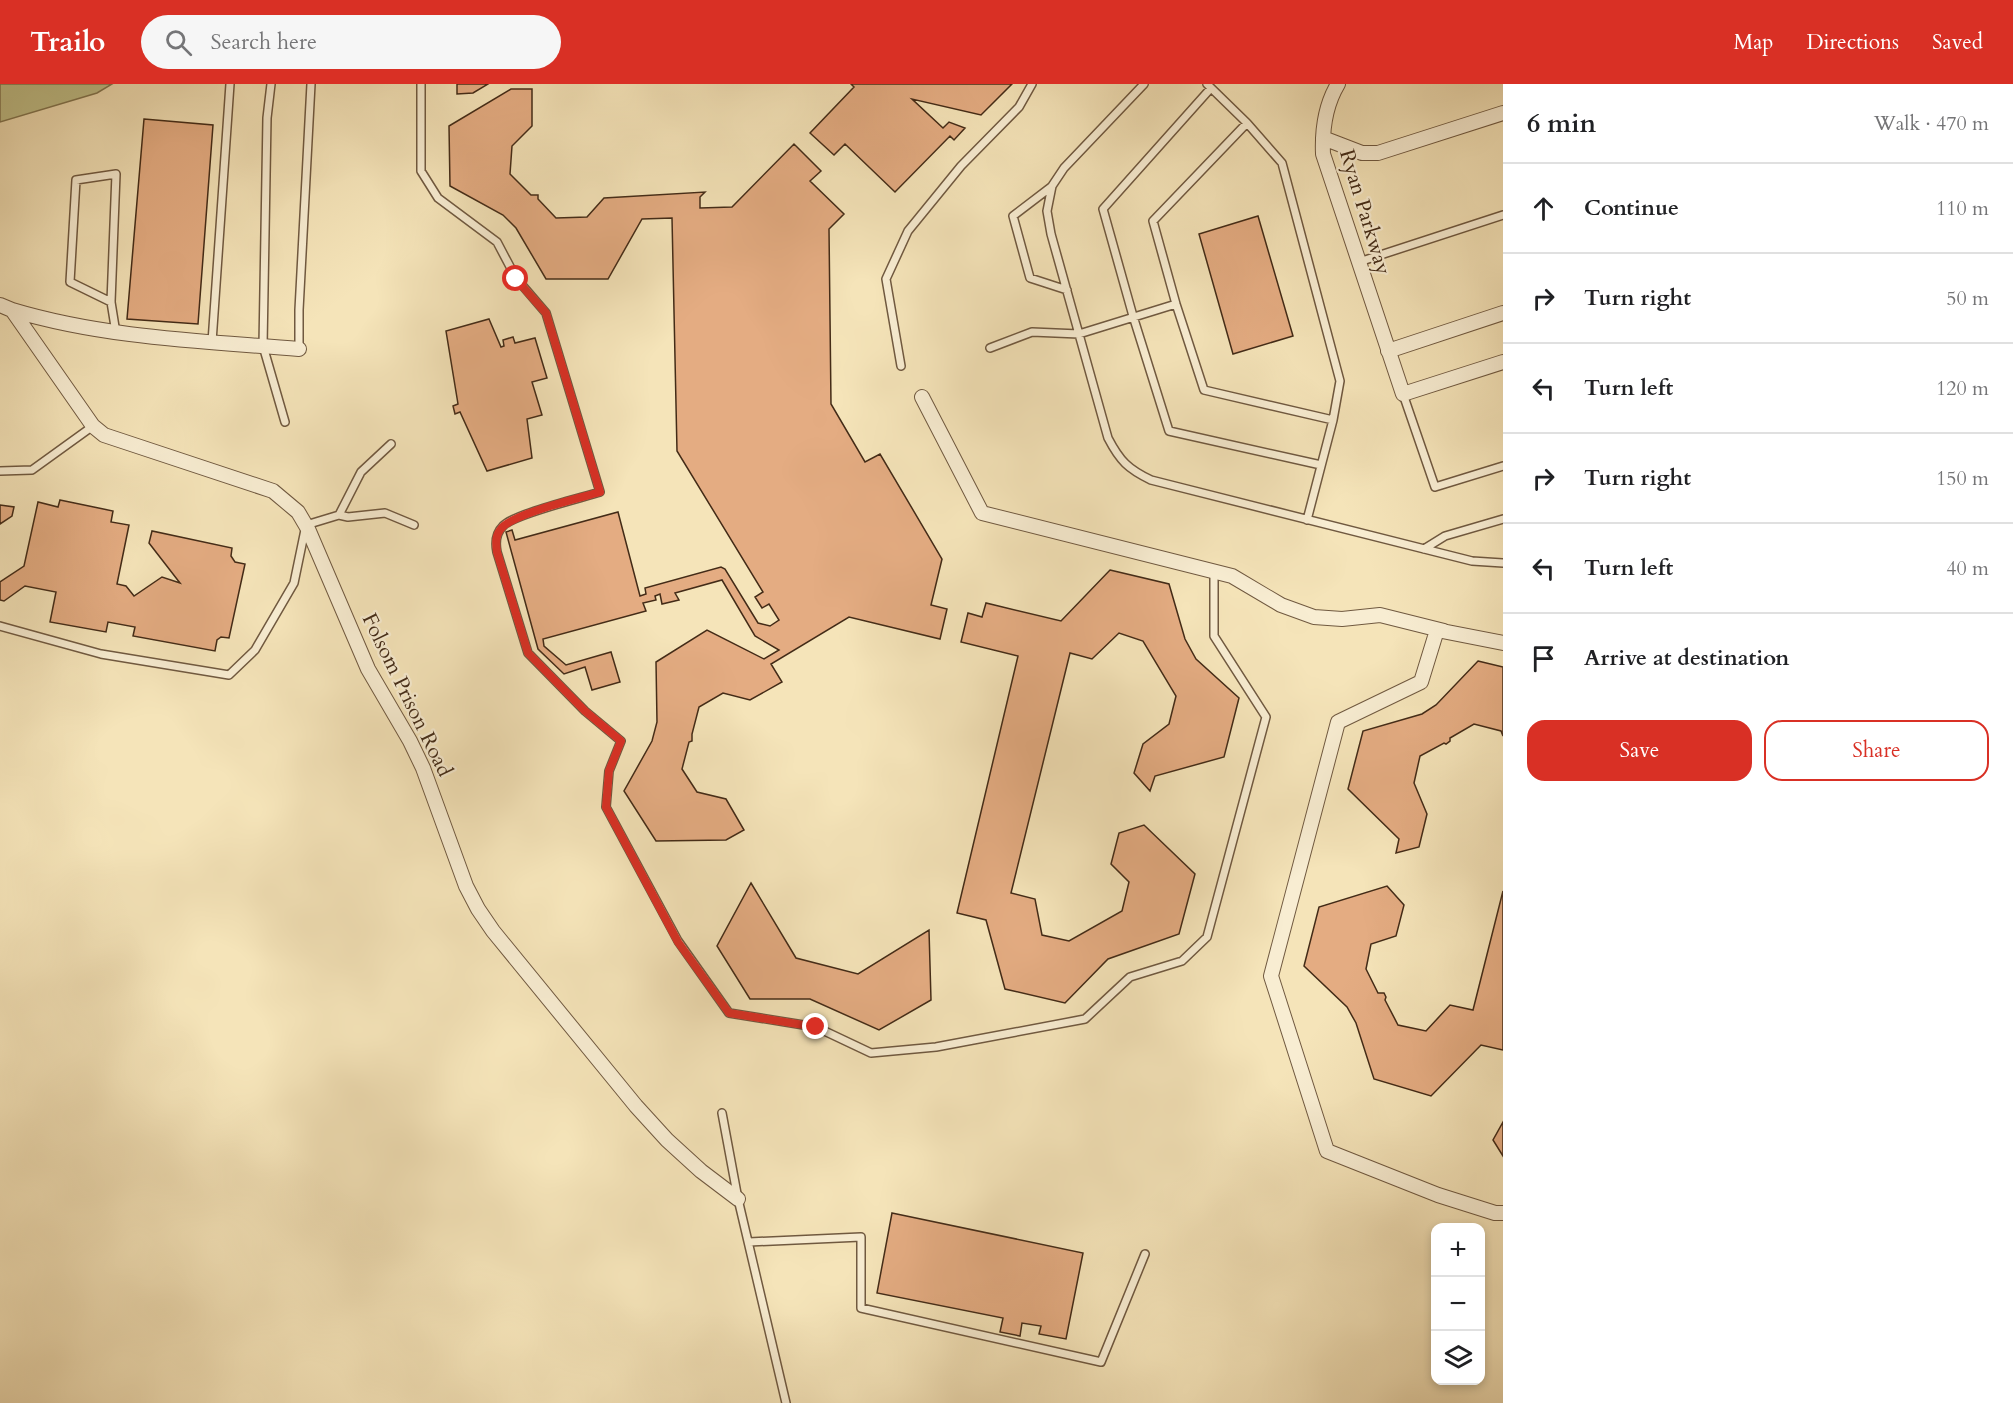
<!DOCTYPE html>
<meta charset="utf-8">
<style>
:root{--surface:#fff;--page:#f6f6f6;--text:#202124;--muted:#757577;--line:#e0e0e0;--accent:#d93025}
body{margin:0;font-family:Cardo,serif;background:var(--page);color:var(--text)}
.controls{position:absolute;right:18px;bottom:18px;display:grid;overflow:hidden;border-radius:12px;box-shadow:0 3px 9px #0003}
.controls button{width:54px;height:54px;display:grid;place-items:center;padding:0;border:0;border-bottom:2px solid var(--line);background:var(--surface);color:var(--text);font:30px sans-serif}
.stop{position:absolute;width:18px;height:18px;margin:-14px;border:4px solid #d93025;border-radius:50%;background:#fff}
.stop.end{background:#d93025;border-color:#fff;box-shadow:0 2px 6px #0008}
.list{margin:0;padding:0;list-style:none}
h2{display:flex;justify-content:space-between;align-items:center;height:78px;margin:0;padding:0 24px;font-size:26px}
h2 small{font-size:20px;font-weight:400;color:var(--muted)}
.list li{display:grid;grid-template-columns:39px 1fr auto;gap:18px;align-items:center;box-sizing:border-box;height:90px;padding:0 24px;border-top:2px solid var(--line)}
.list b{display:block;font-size:22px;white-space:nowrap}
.list em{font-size:20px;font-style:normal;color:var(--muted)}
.actions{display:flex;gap:12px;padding:18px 24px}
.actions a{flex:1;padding:14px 0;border:2px solid var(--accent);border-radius:18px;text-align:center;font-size:21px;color:var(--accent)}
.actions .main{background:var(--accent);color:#fff}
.icon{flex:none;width:33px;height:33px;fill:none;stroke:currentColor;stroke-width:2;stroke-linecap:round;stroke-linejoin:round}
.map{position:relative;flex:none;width:1503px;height:1319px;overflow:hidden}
header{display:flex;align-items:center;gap:36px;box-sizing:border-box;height:84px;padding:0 30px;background:var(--accent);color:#fff}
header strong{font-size:28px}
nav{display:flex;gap:33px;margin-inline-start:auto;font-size:21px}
.search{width:420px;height:54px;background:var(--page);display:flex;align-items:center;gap:15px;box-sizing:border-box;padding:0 21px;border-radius:33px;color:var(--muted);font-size:22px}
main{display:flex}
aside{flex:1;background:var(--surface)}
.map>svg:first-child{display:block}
.green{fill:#c1c28b;stroke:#827651;stroke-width:1.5}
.building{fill:#e4ac82;stroke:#432b17;stroke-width:1.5}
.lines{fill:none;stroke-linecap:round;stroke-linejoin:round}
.lane-casing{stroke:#705940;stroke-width:10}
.street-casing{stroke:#705940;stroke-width:16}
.lane{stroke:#f8edd2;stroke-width:7}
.street{stroke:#f8edd2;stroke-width:14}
.route{stroke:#d93025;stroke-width:8}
.labels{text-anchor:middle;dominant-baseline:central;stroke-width:4.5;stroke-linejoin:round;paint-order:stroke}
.street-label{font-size:21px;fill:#432b17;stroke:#f8edd2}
</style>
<header>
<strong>Trailo</strong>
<div class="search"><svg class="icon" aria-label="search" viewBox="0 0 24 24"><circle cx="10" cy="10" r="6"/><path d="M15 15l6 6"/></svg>Search here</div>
<nav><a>Map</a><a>Directions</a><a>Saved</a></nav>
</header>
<main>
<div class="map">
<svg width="1503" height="1319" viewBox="0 0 1503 1319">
<rect width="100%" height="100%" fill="#f5e4b9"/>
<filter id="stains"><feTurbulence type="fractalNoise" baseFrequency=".00333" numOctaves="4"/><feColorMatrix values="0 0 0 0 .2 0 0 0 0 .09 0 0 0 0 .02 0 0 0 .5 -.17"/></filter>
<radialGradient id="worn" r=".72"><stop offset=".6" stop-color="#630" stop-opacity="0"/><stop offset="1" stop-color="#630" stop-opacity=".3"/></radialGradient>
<path class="green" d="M0,0h112l-15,9 -97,29z"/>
<path class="building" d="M457,0h31l-15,9 -16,1z
M851,0h161l-31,31 -69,-16 31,29 6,-6 16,6 -11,12 -4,-4 -55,56 -50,-48 -11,11 -24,-22 44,-46z
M511,5h21v37l-20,20 -2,28 21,21h7v4l18,19 31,-1 17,-19 101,-6 -5,5v11l32,-1 62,-63 27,27 -11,10 34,33 -15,15 2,175 34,58 15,-8 62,105 -11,46 16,4 -7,30 -91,-22 -78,47 11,18 -32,18 -27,-7 -24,14 -7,27v7l-3,1 -7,27 15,23 29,7 18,31 -18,10 -70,1 -32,-50 28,-50 5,-19 -1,-60 51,-32 57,29 15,-9 -24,-14 -33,-56 -47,13 4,7 -17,4 -2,-10 -5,2 1,4 -13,3 3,8 -103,28 1,7 22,19 45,-13 9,30 -28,8 -7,-23 -21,7 -26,-25 -32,-117 6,-2 3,10 103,-28 22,84 6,-2 -1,-6 76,-21 4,2 33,54 12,3 9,-6 -10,-16 -7,4 -7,-11 8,-5 -86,-141 -5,-233 -30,1 -34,60h-62l-30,-51 -13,-13 -53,-29 -1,-60z
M144,35l69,6 -15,199 -71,-5z
M1258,132l35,120 -60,18 -34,-120z
M489,235l12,28 3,-1 -1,-6 10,-3 2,6 20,-5 12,40 -15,4 10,33 -15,4 5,39 -45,13 -27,-59 -5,2 -2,-8 5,-2 -12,-73z
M60,416l53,11 -2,11 18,3 -12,59 9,2 8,10 28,-19 18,6 -31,-40 3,-12 80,17 -1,8 4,6 10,2 -16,74 -8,-1 -4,3 -2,11 -82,-15 2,-9 -27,-5 -2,10 -56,-10 6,-30 -31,-6 -21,15 -4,-1v-18l24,-16 14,-64 20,5z
M0,421l14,2 -2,9 -12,8z
M1110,486l59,14 16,55 11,20 43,39 -15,59 -69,19 -5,15 -16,-18 9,-29 26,-20 7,-28 -33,-55 -24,-8 -27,26 -22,-6 -59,240 24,6 7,36 27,6 53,-30 7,-29 -18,-18 8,-31 25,-8 51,49 -16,60 -71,25 -43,44 -60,-14 -19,-69 -29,-7 61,-257 -57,-14 7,-29 14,4 4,-14 75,18z
M1478,577l25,6v69l-2,-5 -27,-7 -24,14v3l-4,3 -2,-1 -24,13 -6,27 13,31 -8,33 -23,6 3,-14 -51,-50 15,-58 59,-17 14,-9z
M751,799l45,75 62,16 71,-44 2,70 -52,30 -69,-31h-60l-33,-53z
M1387,802l17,19 -8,31 -25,8 -5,25 12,24h6l2,4 -1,3 13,25 28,6 24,-26 23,5 30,-119v159l-22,-5 -50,51 -57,-17 -18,-56 -9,-16 -43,-41 15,-59z
M1503,1038v34l-10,-16z
M892,1129l191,40 -17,86 -27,-5 2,-8 -19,-3 -2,13 -20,-4 3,-14 -126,-25z"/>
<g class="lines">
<g class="lane-casing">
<path id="lane" d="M271,0l-4,34 -4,228 22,76
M421,0v87l17,27 59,44 19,36 30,35 54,179c-19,6 -86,22 -97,34 -7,7 -8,16 -6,26l31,101 57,58 36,30 -12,30 -3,36 72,134 51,72 87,14 55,26 65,-6 149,-28 45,-42 52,-16 25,-24 59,-220 -52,-81v-65
M1144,0l-80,84 -12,18 -5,25 4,23 57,204c12,23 20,31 43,42l321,81 31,2
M1207,0l40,39 35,40 58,218 -7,39 -26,100
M1211,4l-108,121 30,107 36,115 152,34
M1247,39l-94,98 23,83 28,86 129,30
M1051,103l-38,29 17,62 37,12
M1359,178l144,-47
M111,218l-41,-20 6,-102 40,-6 -5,128 5,31
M212,258l18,-258
M990,264l42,-16 47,2 97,-30
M299,265v-39l12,-226
M901,282l-15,-87 22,-48 53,-65 58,-59 13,-23
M1403,310l32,93 68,-21
M391,360l-30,28 -22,43 9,2 37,-4 29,12
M0,387l32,-1 61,-44
M1424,465l21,-13 58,-17
M0,542l101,28 128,21 26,-25 39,-67 12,-58 33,-10
M722,1029l16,86 48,204
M749,1158l112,-5v71l240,54 44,-108"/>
</g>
<g class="street-casing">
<path id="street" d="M1338,0c-12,20 -16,46 -15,70l80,240 100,-32
M1323,54l39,15h16l125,-40
M0,221l12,5 81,116 11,9 169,56 25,21 10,17 60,140 42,72 13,27 43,118 12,23 15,22 143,175 31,34 34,31 37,28
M12,226c93,28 191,31 287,39
M1388,267l115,-38
M922,313l60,116 250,63 49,29 33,12 28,2 38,-4 64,16
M1503,559l-66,-13 -16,52 -83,40 -67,254 56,175 111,44 57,18h8"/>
</g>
<use href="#lane" class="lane"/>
<use href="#street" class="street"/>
</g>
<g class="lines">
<path class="route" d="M516,195l30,34 54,179c-20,6 -90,22 -100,38 -5,7 -4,14 -3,22l31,101 57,58 36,30 -12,30 -3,36 72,135 51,71 87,14"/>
</g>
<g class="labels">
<g class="street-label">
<text transform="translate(1365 128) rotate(73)">Ryan Parkway</text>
<text transform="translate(407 611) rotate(64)">Folsom Prison Road</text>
</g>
</g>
<rect width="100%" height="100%" filter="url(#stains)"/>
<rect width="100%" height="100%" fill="url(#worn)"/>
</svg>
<div class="controls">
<button>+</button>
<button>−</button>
<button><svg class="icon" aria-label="layers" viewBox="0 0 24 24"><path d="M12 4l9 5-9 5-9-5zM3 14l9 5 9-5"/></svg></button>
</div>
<div class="stop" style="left:516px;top:195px"></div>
<div class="stop end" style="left:816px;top:943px"></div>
</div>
<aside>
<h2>6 min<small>Walk · 470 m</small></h2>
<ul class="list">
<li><svg class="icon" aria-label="ahead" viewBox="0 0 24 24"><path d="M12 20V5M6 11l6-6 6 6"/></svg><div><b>Continue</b></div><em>110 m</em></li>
<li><svg class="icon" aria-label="right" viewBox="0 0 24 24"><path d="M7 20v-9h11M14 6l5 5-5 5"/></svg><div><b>Turn right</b></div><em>50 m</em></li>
<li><svg class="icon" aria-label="left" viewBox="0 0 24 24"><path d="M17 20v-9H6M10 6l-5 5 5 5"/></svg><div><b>Turn left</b></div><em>120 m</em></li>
<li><svg class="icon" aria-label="right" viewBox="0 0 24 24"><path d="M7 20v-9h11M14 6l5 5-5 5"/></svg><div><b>Turn right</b></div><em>150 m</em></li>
<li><svg class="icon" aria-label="left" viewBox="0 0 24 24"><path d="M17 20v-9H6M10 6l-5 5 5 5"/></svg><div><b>Turn left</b></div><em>40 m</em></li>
<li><svg class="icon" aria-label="arrive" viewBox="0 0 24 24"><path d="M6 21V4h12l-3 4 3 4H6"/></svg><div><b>Arrive at destination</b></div></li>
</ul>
<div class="actions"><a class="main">Save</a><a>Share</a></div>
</aside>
</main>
